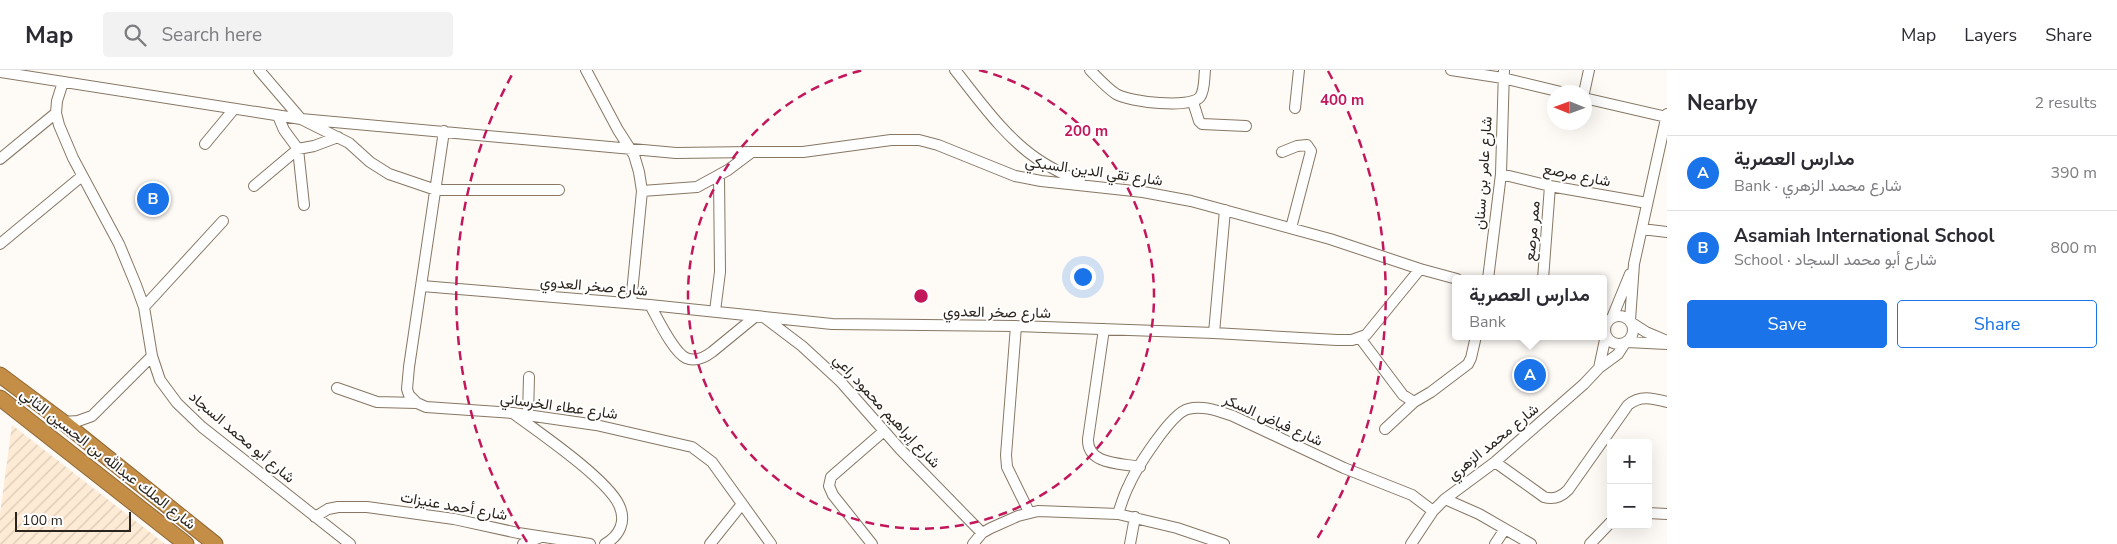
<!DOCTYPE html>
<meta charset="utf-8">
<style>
:root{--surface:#fff;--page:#f2f2f3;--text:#2b2b33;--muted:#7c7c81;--line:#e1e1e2;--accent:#1a73e8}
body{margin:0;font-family:"Nunito Sans",Vazirmatn,sans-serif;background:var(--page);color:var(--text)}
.controls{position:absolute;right:15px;bottom:15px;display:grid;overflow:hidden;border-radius:5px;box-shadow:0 5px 20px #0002}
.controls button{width:45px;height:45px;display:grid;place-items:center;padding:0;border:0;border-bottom:1px solid var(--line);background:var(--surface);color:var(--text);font:25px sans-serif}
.compass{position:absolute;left:1547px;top:15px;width:45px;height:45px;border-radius:50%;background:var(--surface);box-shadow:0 5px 20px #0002;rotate:271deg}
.scale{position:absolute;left:15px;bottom:12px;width:116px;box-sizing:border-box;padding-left:5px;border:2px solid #2b241d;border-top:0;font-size:14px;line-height:18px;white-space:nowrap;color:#2b241d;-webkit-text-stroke:4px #fff;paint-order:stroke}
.you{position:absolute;left:1082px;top:206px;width:18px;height:18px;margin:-12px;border:4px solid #fff;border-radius:50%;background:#1a73e8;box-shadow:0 0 0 8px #1a73e833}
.badge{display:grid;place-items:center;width:32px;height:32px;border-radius:50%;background:var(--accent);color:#fff;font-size:16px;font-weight:700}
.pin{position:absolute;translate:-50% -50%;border:2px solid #fff;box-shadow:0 1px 5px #0006}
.popup{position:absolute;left:1452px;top:205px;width:155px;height:65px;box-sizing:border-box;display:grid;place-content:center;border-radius:5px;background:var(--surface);filter:drop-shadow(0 1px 4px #0005);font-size:16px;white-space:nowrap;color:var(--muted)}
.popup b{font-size:19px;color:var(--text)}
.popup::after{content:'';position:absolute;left:50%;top:100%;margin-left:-10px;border:10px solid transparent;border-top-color:var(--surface)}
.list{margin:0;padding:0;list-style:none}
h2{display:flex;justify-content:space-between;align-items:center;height:65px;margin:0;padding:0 20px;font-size:21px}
h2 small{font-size:16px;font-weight:400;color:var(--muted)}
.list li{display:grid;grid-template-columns:32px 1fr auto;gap:15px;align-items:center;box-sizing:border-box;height:75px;padding:0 20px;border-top:1px solid var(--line)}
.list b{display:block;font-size:19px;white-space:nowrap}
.list p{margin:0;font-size:16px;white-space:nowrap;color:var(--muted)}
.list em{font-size:16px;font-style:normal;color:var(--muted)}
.actions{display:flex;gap:10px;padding:15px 20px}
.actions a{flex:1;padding:11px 0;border:1px solid var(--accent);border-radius:5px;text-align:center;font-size:18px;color:var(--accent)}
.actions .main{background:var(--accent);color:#fff}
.icon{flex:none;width:28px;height:28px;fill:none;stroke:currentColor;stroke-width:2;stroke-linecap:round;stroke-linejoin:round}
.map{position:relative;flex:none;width:1667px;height:474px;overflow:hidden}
header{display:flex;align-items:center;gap:30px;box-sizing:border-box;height:70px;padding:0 25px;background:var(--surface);border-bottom:1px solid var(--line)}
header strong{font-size:24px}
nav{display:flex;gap:28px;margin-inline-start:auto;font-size:18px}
.search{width:350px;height:45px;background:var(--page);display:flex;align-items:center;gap:12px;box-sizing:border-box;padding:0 18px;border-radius:5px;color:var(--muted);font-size:19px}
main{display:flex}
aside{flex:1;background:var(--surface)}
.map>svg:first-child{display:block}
.industrial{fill:url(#industrial-furrows)}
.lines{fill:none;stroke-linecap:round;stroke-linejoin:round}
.minor-casing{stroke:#877764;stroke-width:12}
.highway-casing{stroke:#8f6938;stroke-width:17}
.minor{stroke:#fff;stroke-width:10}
.highway{stroke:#c58e46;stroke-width:15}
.ring{fill:none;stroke:#c2185b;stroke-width:2.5;stroke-dasharray:9 6}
.labels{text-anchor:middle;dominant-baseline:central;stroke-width:4;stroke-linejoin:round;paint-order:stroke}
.street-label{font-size:15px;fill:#2b241d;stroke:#fff}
.centre{fill:#c2185b;stroke:#fff;stroke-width:2.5}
.ring-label{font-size:15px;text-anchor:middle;font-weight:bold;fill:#c2185b;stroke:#fff;stroke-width:4;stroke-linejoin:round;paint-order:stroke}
</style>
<header>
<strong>Map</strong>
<div class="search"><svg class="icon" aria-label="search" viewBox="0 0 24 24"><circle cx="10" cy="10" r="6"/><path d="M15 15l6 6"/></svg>Search here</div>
<nav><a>Map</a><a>Layers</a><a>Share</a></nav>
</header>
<main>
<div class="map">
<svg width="1667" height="474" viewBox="0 0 1667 474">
<defs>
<pattern id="industrial-furrows" width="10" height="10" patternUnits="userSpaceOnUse" patternTransform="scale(1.25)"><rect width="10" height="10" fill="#feebd5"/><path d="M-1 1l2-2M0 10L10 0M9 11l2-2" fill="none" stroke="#dac9b6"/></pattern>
</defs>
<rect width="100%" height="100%" fill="#fefaf6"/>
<path class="industrial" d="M12,355l153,119h-165v-30z"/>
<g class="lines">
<g class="minor-casing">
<path id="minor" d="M259,0l42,49 375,34 76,-1
M586,0l32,60 16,25 5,17 3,19 -11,112
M955,0c24,30 49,66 81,88 14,10 29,17 44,24
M1090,0c8,8 17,18 26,24 14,8 74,15 84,3 5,-7 4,-19 5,-27
M1451,0l52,8 58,14
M0,2l301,47 48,24 21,19 19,12 47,16h123
M63,12l-6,19 -1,12 3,12 14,33 46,86 17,41 8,22 8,49 8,24 17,23 25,24 148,117
M1584,23l5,-23
M1584,28l82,19
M1193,32l6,19 3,3 44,2
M1295,38l4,-38
M278,46l6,14 14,19 6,56
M444,61l-35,236 -2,22 2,6 8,8 9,4 87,6 83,12 96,22 20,15 59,82
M205,74l29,-35
M1282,82l15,-6 10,-1 4,6 -20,77
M0,89l56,-46
M1501,104l49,12 97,17
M254,116l44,-37 16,-3 24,-9
M642,121l55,-4 31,-17 24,-18h51l88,-12h28l19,5 77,31 26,5 102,11 48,9 139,38 90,30 37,10
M1642,159l25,3
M0,174l82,-68
M1488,209l13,-105 3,-104
M1543,209l7,-93
M422,216l228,19 182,19 184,2 198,7 123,7h15l14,-5 54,-66
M650,235c7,12 23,47 36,53 9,4 18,0 26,-6l44,-36
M144,237l79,-86
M715,241l5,-39 -1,-96
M1605 260a14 14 0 1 1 28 0a14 14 0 1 1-28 0Z
M765,248l37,28 38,35 60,68 82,84
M1612,248l18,-44
M1630,250l4,-56 33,-150
M1632,253l14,9 21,9
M1016,256l-10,129 1,12 22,45
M1104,259l-16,110c-1,26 33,24 52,28
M1214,263l11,-123
M1360,268l43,57 11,7
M1627,272l40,2
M1599,298l7,-33
M337,318l40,14 40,1
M514,344c26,19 93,65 105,91 8,17 0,31 -14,39
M528,345l1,-38
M63,352l15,-1 14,-5 60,-60
M1385,359l29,-27 17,-10 37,-28 3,-6 5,-22
M1495,392l49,35c10,3 17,0 24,-7l60,-85c12,-10 24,-7 39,-3
M1445,429l34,15 52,30
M1648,443l19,1
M1118,444c3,-9 6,-20 11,-29 7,-16 42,-72 59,-76 15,-4 30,2 45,7l111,52 68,27 21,16
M315,447l13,-8 10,-2h29l87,12 64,14 72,11
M523,474l18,-7
M710,474l32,-40
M872,474l-39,-49 -4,-9 2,-9 53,-46
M973,474l9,-11 9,-5 27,-12 20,-5 80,3 59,14 47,16
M1130,474l5,-27
M1411,474l22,-33 12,-12 50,-37 89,-78 15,-16 19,-14 7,-11
M1495,474l10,-15
M1590,474l21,-22"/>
</g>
<g class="highway-casing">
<path id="highway" d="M0,305l63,47 152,122
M0,328l186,146"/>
</g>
<use href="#minor" class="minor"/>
<use href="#highway" class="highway"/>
</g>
<g class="ring">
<path d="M979 0A233 233 0 1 1 863 0"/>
<path d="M527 472A465 465 0 0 1 514 1M1328 1A465 465 0 0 1 1315 472"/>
</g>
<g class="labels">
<g class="street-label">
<text transform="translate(1094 101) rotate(8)">شارع تقي الدين السبكي</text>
<text transform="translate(1483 103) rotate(-86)">شارع عامر بن سنان</text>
<text transform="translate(1577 105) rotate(11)">شارع مرصع</text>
<text transform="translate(1532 161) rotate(-85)">ممر مرصع</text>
<text transform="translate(594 216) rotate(5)">شارع صخر العدوي</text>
<text transform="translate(997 242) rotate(1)">شارع صخر العدوي</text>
<text transform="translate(559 336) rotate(8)">شارع عطاء الخرساني</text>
<text transform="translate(887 341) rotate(47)">شارع إبراهيم محمود راعي</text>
<text transform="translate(1273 350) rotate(24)">شارع فياض السكر</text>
<text transform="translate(242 367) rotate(40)">شارع أبو محمد السجاد</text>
<text transform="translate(1493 372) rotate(-39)">شارع محمد الزهري</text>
<text transform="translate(108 389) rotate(38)">شارع الملك عبدالله بن الحسين الثاني</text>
<text transform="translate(454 436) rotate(10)">شارع أحمد عنيزات</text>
</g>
</g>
<circle cx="921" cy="226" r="8" class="centre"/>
<g class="ring-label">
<text x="1342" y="35">400 m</text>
<text x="1086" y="66">200 m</text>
</g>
</svg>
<div class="controls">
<button>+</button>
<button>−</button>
</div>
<svg class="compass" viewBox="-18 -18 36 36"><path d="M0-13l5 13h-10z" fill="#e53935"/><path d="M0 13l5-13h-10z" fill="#7c7c81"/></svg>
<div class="scale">100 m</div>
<div class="you"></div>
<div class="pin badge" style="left:1530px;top:305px">A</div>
<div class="popup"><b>مدارس العصرية</b>Bank</div>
<div class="pin badge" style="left:153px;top:129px">B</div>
</div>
<aside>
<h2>Nearby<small>2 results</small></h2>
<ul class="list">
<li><span class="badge">A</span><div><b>مدارس العصرية</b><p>Bank · شارع محمد الزهري</p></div><em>390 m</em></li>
<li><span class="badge">B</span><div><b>Asamiah International School</b><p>School · شارع أبو محمد السجاد</p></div><em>800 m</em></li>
</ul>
<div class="actions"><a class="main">Save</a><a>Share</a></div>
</aside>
</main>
